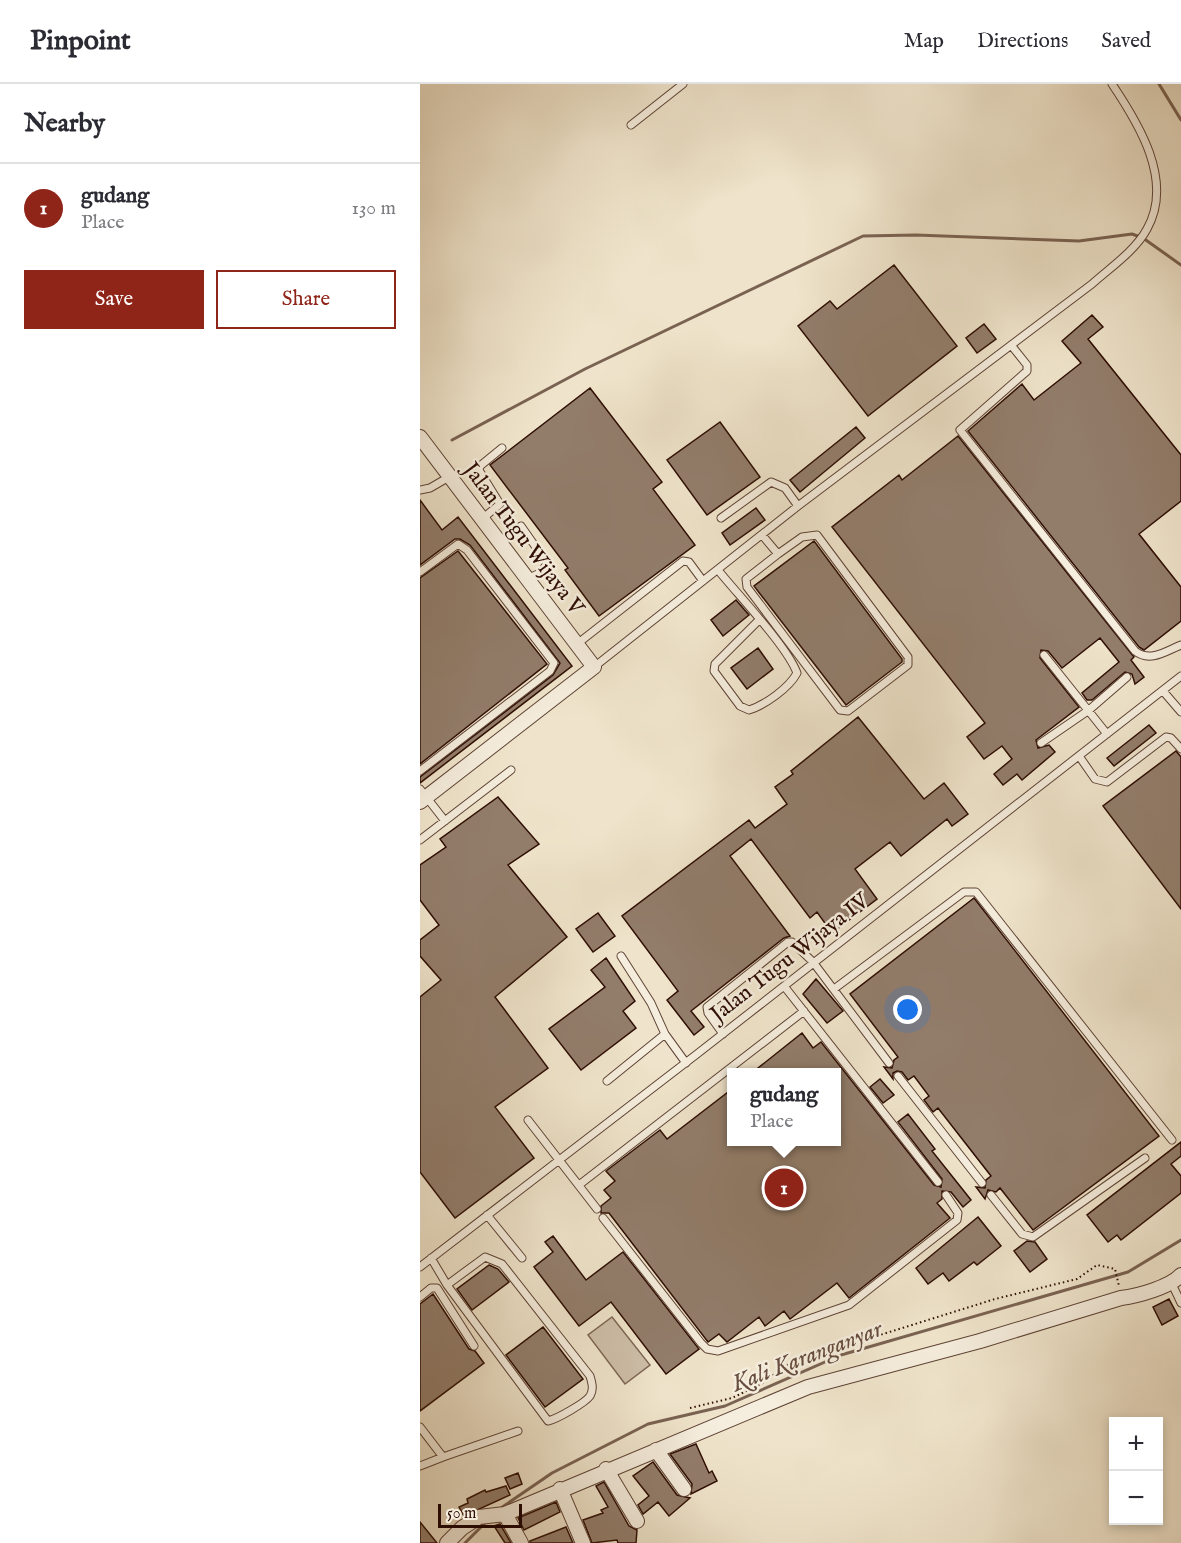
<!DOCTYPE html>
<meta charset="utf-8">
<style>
:root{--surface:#fff;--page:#f7f7f7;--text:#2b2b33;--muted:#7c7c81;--line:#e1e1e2;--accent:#8f2418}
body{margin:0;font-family:"IM FELL English",serif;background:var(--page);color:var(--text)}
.controls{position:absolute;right:18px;bottom:18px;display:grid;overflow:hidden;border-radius:0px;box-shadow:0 3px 9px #0003}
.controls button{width:54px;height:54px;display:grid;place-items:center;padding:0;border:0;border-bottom:2px solid var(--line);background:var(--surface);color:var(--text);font:30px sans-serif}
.scale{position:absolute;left:18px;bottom:15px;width:84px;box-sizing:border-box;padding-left:6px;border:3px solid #2e0d03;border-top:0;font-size:16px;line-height:21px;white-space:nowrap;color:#2e0d03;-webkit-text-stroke:4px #f5eddd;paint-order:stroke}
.you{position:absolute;left:488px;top:926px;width:21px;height:21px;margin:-15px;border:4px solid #fff;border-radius:50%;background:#1a73e8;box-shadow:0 0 0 9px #1a73e833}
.badge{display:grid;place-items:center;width:39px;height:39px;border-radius:50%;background:var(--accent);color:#fff;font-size:20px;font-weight:700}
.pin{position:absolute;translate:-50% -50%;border:3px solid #fff;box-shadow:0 2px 6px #0006}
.popup{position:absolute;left:307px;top:984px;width:114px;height:78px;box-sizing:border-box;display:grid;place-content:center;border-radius:0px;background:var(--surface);filter:drop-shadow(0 2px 4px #0005);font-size:20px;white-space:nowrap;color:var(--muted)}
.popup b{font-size:22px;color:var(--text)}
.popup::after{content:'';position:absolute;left:50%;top:100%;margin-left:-12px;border:12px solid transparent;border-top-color:var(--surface)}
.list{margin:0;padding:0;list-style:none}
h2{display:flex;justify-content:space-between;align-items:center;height:78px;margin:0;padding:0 24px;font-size:26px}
h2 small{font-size:20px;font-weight:400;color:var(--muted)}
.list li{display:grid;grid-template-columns:39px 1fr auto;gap:18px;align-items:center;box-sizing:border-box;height:90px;padding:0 24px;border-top:2px solid var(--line)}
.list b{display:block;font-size:22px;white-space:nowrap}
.list p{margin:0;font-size:20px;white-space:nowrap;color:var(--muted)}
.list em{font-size:20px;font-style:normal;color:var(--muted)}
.actions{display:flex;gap:12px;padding:18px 24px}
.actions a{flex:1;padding:14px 0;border:2px solid var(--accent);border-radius:0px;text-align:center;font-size:21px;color:var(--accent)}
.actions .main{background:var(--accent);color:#fff}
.map{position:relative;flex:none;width:761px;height:1459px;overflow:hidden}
header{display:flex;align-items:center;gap:36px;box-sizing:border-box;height:84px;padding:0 30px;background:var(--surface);border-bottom:2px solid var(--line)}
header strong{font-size:28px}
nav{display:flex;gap:33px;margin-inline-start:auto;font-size:21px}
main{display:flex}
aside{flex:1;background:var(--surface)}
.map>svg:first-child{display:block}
.green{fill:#cebfa9;stroke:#7e6656;stroke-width:1.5}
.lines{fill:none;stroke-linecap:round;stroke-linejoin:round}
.stream{stroke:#7a6252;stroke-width:3}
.building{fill:#927d6b;stroke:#2e0d03;stroke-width:1.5}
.lane-casing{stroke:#5e4335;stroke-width:9}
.street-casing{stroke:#5e4335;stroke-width:16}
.path{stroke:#2e0d03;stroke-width:2;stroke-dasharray:1.5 3;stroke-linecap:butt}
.lane{stroke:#f5eddd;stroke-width:7}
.street{stroke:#f5eddd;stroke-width:14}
.labels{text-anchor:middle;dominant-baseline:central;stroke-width:5;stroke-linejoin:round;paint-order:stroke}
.street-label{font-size:22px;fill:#2e0d03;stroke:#f5eddd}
.water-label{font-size:24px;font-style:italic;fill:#674d3e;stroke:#f5eddd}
</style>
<header>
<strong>Pinpoint</strong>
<nav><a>Map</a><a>Directions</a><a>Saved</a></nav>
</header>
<main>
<aside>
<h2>Nearby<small></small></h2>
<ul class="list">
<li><span class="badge">1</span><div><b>gudang</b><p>Place</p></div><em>130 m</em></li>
</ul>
<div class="actions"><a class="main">Save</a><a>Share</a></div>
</aside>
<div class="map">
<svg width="761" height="1459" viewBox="0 0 761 1459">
<rect width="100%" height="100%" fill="#efe4cb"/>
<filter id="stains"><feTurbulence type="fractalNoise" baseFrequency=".00333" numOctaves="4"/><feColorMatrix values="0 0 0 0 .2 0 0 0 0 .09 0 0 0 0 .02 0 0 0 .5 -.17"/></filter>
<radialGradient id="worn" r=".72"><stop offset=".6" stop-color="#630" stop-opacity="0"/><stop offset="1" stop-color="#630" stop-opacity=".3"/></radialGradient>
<path class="green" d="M192,1233l38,48 -25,19 -37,-49z"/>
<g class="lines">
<path class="stream" d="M739,0l22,36
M32,356l133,-71 278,-133 53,-1 163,6 53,-7 11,4 38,27
M78,1426l54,-37 96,-49 77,-18 116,-51 287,-83 53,-32
M45,1459l22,-22"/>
</g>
<path class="building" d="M474,181l63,81 -89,70 -70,-90 32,-25 7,8z
M672,231l11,12 -15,12 93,116v46l-42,33 42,53v34l-37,29 -5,-3 -171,-216 54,-47 12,16 47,-37 -19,-22z
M564,240l12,15 -19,14 -11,-15z
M170,304l72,94 -9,7 42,56 -96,71 -34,-46 3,-2 -78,-103z
M300,338l40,55 -53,38 -40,-55z
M436,343l9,11 -65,54 -10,-12z
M538,352l176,221 -3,3 13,17 -9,7 -3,-10 -7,-2 -33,28h-5l-5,-7 37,-31 -19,-24 -38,30 -14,-17 -7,-1 -1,8 39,49 -43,33 2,8 11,-3 6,7 -33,28 -5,-6 -14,11 -9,-11 18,-15 -10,-13 -18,13 -17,-22 18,-14 -153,-196 67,-52 3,5z
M0,416l22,30 16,-13 114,149 -152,117v-6l133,-102 7,-12 -90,-118 -10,-6h-5l-35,26z
M336,424l9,12 -35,25 -8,-12z
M394,457l88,118v3l-56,43 -92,-119z
M38,467l89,113 -127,100v-186z
M316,516l13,15 -26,21 -12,-16z
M338,564l15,21 -26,20 -16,-21z
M438,633l66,82 20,-16 24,31 -16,12 -5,-7 -46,37 -11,-14 -35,27 22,30 -45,34 -15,-21 -7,6 -59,-79 -21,17 60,80 -6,2 -93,73 13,16 -10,8 -27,-35 11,-9 -56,-75 127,-96 6,8 32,-24 -12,-17 18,-13 -2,-3z
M729,641l7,8 -42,33 -7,-8z
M756,667l5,6v152l-78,-103z
M78,713l41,47 -31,21 59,72 -72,60 53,71 -53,39 39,51 -79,60 -35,-46v-175l21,-17 -21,-24v-16l19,-15 -19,-25v-35l26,-18 -6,-8z
M554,814l185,238 -126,94 -33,-42 -4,4 -8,-2 -3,9 -9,-12 9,1 1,-8 5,-4 -53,-68 -5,4 -9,-12 5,-4 -15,-20 -6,4 -6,-8 -5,-1 -4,2v6l-9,-12 8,1 2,-8 4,-3 -48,-63z
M178,829l17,23 -22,16 -17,-23z
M186,874l29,43 -12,10 13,17 -55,42 -32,-41 56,-42 -14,-17z
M396,895l27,32 -16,12 -24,-29z
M382,949l11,15 8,-6 113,143 7,2 1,-8 -44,-57 10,-8 27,35 -3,2 39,49 -8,7 -12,-15 -9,-1v8l-5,4 13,15 -101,80 -12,-15 -47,36 -6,-8 -19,15 -6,-9 -32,25 -8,-8 -11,8 -99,-129h-8v-7l10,-8 -7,-8 11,-9 -9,-10 54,-41 7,9 65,-50v53h105v-70h-84z
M460,995l14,16 -11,8 -13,-16z
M761,1058v14l-10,8 10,12v17l-60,47 -4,-5 -9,7 -21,-27z
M558,1133l23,29 -24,19 -3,-3 -25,19 -6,-8 -15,11 -12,-16z
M133,1152l33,44 37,-28 76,97 -33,25 -55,-72 -32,24 -45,-59 19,-15 -8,-10z
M607,1157l8,1 12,17 -17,13 -16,-21z
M69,1181l9,4 11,13 -37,28 -15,-21z
M13,1210l36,55 6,2 9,12 -64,48v-107z
M749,1215l9,17 -16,9 -9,-18z
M123,1243l40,52 -38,28 -39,-52z
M276,1360l13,29 3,-2 5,10 -26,13 1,-10 -22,-30z
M233,1378l24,33 13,3 -21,18 -11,-14 -15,12 -5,-9 11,-9 -16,-20z
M98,1389l4,11 -12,5 -5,-11z
M184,1398l25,44 8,4 -1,13h-18l-1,-3 -25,3 -9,-23 20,-7 -2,-3 7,-3 -12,-21z
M86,1402l4,9 -46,21 -5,-9 9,-4 -1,-4 18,-9 1,2z
M136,1418l4,10 -36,18 -6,-12z
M0,1438l17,21h-17z
M80,1440l11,19h-6l-11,-17z
M146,1443l7,16h-43v-2z"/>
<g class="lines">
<g class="lane-casing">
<path id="lane" d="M211,41l52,-41
M591,261l16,20v6l-67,59 175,221c15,12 31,0 46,-6
M0,406l10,-2 19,-11
M301,434l50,-36 14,6 13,18
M62,435l18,-15 -21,-34 1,-4 22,-18
M101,442l26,37 -5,9 -15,7
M342,451l16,19 24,-17 15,-2 91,122v8l-60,46 -8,-1 -93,-123 -1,-8 32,-25
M298,486c20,25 69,76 79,103 -8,15 -32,32 -48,37l-9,-4 -26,-35 1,-7 44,-44
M0,488l38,-28 9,6 87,113 -4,8 -130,100
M157,560l106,-83 6,1 14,19
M624,571l63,79
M174,583l204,-161 294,-222c19,-17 43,-33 55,-55 27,-48 -8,-105 -35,-145
M743,607l18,21
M621,659l48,-33 38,-33
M659,672l16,23 12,3 59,-45 5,1 10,11
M0,705l25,32
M0,756l91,-70
M201,872l30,47 14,31
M364,902l154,196
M414,905l130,-97h12l196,248
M303,950l-15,-21 -1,-6 81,-65h4l21,20 76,101
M478,992l84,107
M187,997l58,-47 21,29
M108,1036l69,89
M159,1101l225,-174
M571,1111l31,39 11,3 112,-79
M67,1131l35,43
M183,1134l98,125 6,6 11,2 131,-46 108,-85 1,-7 -12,-18
M11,1174l16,27 101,136c9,-2 37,-18 42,-25 4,-7 2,-13 0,-20l-88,-112 -17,-7 -38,28
M0,1183l277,-213 484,-378
M752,1200l9,19
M0,1213l11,-9h6l37,58
M0,1343l23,30 -23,9
M23,1373l75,-26"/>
</g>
<g class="street-casing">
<path id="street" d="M0,353l174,230 -174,135
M236,1366l28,39
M186,1385l31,52
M140,1405l23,54
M85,1430l16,29
M27,1459l15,-15 17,-11 26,-3 303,-127 172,-46 141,-43c17,-2 49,-11 60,-23"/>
</g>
<path class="path" d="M270,1324l42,-10 35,-17 15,-14 34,-12 179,-56 82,-20 20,-14 18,4 4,17"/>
<use href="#lane" class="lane"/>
<use href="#street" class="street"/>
</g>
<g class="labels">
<g class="street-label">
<text transform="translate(103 455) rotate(53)">Jalan Tugu Wijaya V</text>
<text transform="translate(370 874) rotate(-38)">Jalan Tugu Wijaya IV</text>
</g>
<g class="water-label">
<text transform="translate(387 1273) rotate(-21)">Kali Karanganyar</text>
</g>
</g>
<rect width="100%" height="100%" filter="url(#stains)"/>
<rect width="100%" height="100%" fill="url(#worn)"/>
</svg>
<div class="controls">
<button>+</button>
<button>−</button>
</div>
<div class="scale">50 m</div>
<div class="you"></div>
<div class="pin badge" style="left:364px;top:1104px">1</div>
<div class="popup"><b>gudang</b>Place</div>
</div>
</main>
